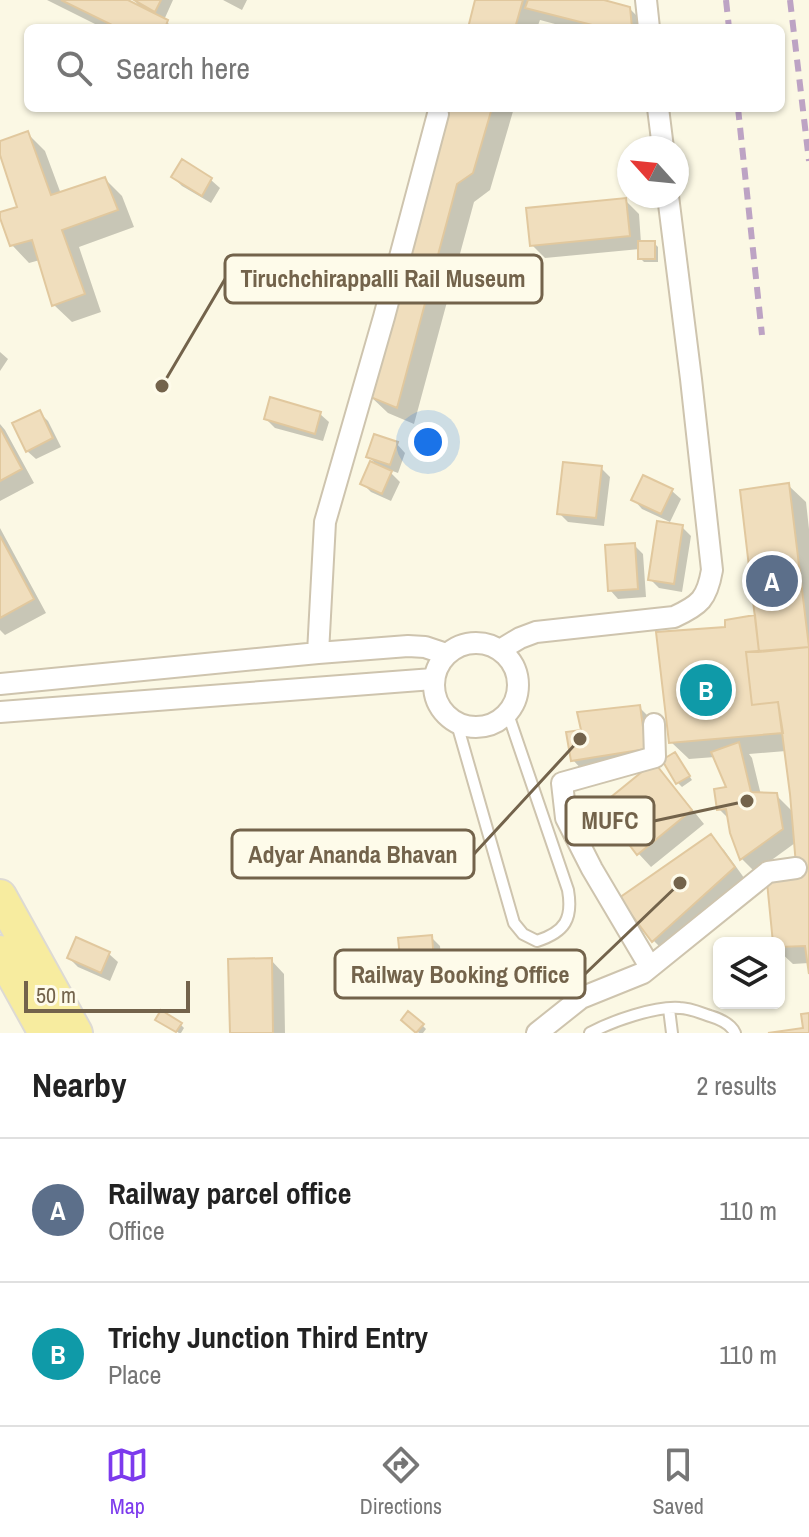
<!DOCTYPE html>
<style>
:root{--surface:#fff;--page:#f6f6f6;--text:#222;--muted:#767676;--line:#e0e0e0;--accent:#7c3aed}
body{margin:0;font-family:"Archivo Narrow",sans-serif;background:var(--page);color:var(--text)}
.controls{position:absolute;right:24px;bottom:24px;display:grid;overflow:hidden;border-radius:12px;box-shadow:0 2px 6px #0004}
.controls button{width:72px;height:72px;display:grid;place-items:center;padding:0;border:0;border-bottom:2px solid var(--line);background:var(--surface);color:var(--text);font:40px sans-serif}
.compass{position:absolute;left:617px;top:136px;width:72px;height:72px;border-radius:50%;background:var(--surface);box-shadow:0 2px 6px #0004;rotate:297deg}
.scale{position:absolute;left:24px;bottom:20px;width:166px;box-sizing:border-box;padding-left:8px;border:4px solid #73634b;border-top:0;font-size:22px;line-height:28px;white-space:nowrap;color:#73634b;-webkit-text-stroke:6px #fefbea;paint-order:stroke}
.you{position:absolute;left:428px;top:442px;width:28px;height:28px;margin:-20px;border:6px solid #fff;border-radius:50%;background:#1a73e8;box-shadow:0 0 0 12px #1a73e833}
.badge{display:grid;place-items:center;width:52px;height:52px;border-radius:50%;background:var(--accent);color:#fff;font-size:26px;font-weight:700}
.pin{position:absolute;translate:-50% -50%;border:4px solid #fff;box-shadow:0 2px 8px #0006}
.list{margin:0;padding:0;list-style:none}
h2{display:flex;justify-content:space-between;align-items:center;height:104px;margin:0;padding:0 32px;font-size:34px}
h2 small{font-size:26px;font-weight:400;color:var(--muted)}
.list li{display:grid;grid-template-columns:52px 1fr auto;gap:24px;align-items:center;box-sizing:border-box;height:144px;padding:0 32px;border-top:2px solid var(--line)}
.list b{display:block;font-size:30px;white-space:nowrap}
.list p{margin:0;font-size:26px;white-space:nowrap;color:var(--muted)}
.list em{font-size:26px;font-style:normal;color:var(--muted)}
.icon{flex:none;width:44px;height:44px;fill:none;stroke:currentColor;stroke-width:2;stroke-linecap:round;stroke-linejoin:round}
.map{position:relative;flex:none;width:809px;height:1033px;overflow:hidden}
.search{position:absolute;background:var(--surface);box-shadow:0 2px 6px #0004;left:24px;right:24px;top:24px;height:88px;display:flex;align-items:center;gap:20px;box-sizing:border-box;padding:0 28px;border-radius:12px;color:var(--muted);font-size:30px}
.sheet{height:392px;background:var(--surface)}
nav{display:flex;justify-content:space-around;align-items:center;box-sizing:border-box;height:112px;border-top:2px solid var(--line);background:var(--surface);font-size:22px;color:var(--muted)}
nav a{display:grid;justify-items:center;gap:4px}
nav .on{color:var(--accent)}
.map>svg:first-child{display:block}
.shadow{fill:#0003;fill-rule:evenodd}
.building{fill:#f0debd;stroke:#e1c89e;stroke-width:2}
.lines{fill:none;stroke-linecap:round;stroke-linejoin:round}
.lane-casing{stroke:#cec4ae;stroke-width:14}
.street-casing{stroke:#cec4ae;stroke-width:24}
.primary-casing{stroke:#dddad4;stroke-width:36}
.lane{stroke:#fff;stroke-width:10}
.street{stroke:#fff;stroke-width:20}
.primary{stroke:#f7ec9f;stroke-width:32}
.rail{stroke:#bda3c4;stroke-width:6;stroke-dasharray:12 8;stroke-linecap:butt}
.leader{fill:none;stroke:#73634b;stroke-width:3}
.callout-dot{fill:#73634b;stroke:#fefbea;stroke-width:3}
.callout{fill:#fefbea;stroke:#73634b;stroke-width:3}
.callout-label{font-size:24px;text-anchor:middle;font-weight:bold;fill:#73634b}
</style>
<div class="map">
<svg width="809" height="1033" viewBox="0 0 809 1033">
<rect width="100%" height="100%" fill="#fbf8e4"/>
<path class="shadow" d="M47,0h76l19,9 -8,-9h39l-9,20 10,8h-71z
M223,0h24l-5,10z
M477,0h119l33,8 14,14v6h-73l-30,-8 -3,8h-67z
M448,108h66l-24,82 -16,12 -60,222 -26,-11 -18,-17z
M27,133l18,18 16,43 44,-15 17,17 12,31 -55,20 22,65 -29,10 -18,-17 -14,-45 -11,3 -17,-18 8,-37 -20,-59v-6z
M173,177l38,3 9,8 -9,15 -29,-17z
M625,200l14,14 2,29h13l4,4v15h-14l-4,-4v-9l-95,9 -13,-13z
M0,352l8,7 -8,12z
M39,412l9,9 13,26 -25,12 -9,-8z
M320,414l9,8 -6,19 -48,-13 -9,-9z
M0,424l5,6 29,53 -34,18z
M397,444l8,9 -7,20 -11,-4 13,13 -9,19 -20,-9 -9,-9 17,-16 -11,-11z
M601,468l9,9 -6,49 -36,-4 -9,-9z
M788,485l18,17 3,27v434l-16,1 -14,-13v-8h-4l24,-64 -4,-36 -40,29 -13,-13 -10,-27 -2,-12 -11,-11 10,-20 -14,-32 -26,2 -18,-17 56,-113 30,-13zM786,751l6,60 -16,-16h-15l-9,-37 -3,-4z
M672,491l9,8 -11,23 -28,-13 -8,-9z
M682,527l9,9 -9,56 -23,-4 -9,-9z
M0,528l46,85 -41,22 -5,-5z
M634,545l9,9 3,43 -28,2 -8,-9z
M639,707l13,13 7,42 -73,12 -13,-14 10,-29z
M675,754l17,26 -10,7 -4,-4z
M654,765l13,13 37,46 -53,43 -13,-14z
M710,837l14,13 23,32 -80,72 -13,-13 -32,-43z
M431,937l9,9 3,36 -31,3 -8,-9z
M109,954l9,8 -8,19 -32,-14 -9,-9z
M271,960l13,14 1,59h-53z
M404,1020l18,5 4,4 -3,4h-4z
M162,1023l18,1 4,4 -3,5h-2z"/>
<path class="building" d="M61,0h67l40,20 -3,8h-47z
M134,0h27l-6,12z
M475,0h48l-8,28h-47z
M528,0h76l26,7 2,21h-28l-79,-20z
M446,108h46l-19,65 -16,11 -60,224 -29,-12z
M28,131l23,64 54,-18 13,33 -56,20 23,64 -33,12 -20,-66 -22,6 -10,-28v-6l17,-5 -17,-52v-14z
M182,159l30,19 -10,18 -31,-19z
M626,198l4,38 -100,10 -4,-38z
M638,241h17v18h-17z
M270,397l51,15 -6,22 -51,-15z
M40,410l13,28 -27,14 -14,-29z
M0,428l22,41 -22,12z
M374,434l24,8 -8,23 -24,-8z
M370,461l22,10 -10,23 -22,-10z
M563,462l39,4 -6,52 -39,-4z
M643,475l30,14 -12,25 -30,-14z
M789,483l20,164 -50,5 -19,-162z
M657,521l26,4 -9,59 -26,-4z
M0,536l34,63 -34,19z
M635,543l3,46 -30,2 -3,-46z
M755,615l4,37h-13l6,53 26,-3 5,31 -114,10 -13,-111 69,-5v-7z
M809,647v327l-4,-28 -26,1v-4h-6l-6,-61 30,-5 -7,-83 -12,-92 -26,3 -6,-53z
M640,705l6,44 -75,12 -5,-29 15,-2 -4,-18z
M739,742l12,50 26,1 6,36 -43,31 -10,-27 -4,-24 -9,1 -3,-21 12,-2 -15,-35z
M675,752l15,24 -14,8 -14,-24z
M654,762l38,48 -55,45 -37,-49z
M711,834l24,33 -83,75 -33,-44z
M432,935l3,39 -33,3 -4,-39z
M76,937l34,15 -9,21 -34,-15z
M272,958l1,75h-43l-2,-74z
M161,1010l21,13 -6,9 -21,-12z
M408,1011l16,13 -8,9 -15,-13z
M809,1013v20h-41l35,-5 -2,-14z"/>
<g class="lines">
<g class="lane-casing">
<path id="lane" d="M457,724l57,199 9,11 14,7c28,-9 36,-22 31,-51l-60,-176
M669,1009l3,24
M590,1033c22,-12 65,-27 90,-25 9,0 21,5 30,8 10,3 21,8 25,17"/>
</g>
<g class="street-casing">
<path id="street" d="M646,0l3,28
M658,108l5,40
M434 685a42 42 0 1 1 84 0a42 42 0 1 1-84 0Z
M500,650l20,-12 16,-6 138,-15c26,-12 33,-18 38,-47l-21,-191 -23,-183
M318,653l7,-131 59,-205 54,-203
M0,684l318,-31 90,-7 17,1 21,7
M0,712l433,-33
M650,967l-58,-98 -26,-51 -4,-35 93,-26 -1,-33
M537,1033l44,-35 62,-25 125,-101 28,-4"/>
</g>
<g class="primary-casing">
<path id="primary" d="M0,896l76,137
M0,952l45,81"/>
</g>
<use href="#lane" class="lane"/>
<use href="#street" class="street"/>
<use href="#primary" class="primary"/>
<path class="rail" d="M726,0l3,28
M790,0l19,161
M738,108l24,227"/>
</g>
<path class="leader" d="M162 386L225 279M747 801L654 821M580 739L474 854M680 883L585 974"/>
<g class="callout-dot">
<circle cx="162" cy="386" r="8"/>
<circle cx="747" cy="801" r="8"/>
<circle cx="580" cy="739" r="8"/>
<circle cx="680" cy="883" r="8"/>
</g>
<g class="callout">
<rect x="225" y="255" width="317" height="48" rx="8"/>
<rect x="566" y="797" width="88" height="48" rx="8"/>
<rect x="232" y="830" width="242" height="48" rx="8"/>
<rect x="335" y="950" width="250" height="48" rx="8"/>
</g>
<g class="callout-label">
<text x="383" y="287">Tiruchchirappalli Rail Museum</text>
<text x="610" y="829">MUFC</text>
<text x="353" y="863">Adyar Ananda Bhavan</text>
<text x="460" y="983">Railway Booking Office</text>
</g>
</svg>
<div class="controls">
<button><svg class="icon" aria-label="layers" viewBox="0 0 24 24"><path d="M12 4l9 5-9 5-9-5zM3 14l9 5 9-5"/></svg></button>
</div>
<svg class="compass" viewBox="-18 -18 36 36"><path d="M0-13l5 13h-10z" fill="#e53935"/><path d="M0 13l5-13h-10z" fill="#767676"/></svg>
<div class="scale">50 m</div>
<div class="you"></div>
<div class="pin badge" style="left:772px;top:581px;background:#5c6f8a">A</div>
<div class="pin badge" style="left:706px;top:690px;background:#0f9aa8">B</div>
<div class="search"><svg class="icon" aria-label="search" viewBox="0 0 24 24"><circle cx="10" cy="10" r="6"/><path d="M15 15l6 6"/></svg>Search here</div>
</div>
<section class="sheet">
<h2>Nearby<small>2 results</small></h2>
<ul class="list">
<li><span class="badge" style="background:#5c6f8a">A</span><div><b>Railway parcel office</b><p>Office</p></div><em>110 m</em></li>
<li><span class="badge" style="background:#0f9aa8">B</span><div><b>Trichy Junction Third Entry</b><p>Place</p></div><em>110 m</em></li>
</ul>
</section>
<nav>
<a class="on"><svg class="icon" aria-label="map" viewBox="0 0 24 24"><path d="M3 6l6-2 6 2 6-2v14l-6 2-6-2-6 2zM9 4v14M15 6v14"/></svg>Map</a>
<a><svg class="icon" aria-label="directions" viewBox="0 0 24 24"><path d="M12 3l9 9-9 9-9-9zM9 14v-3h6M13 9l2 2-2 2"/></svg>Directions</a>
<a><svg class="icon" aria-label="saved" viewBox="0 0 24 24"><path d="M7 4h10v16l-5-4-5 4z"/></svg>Saved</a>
</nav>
